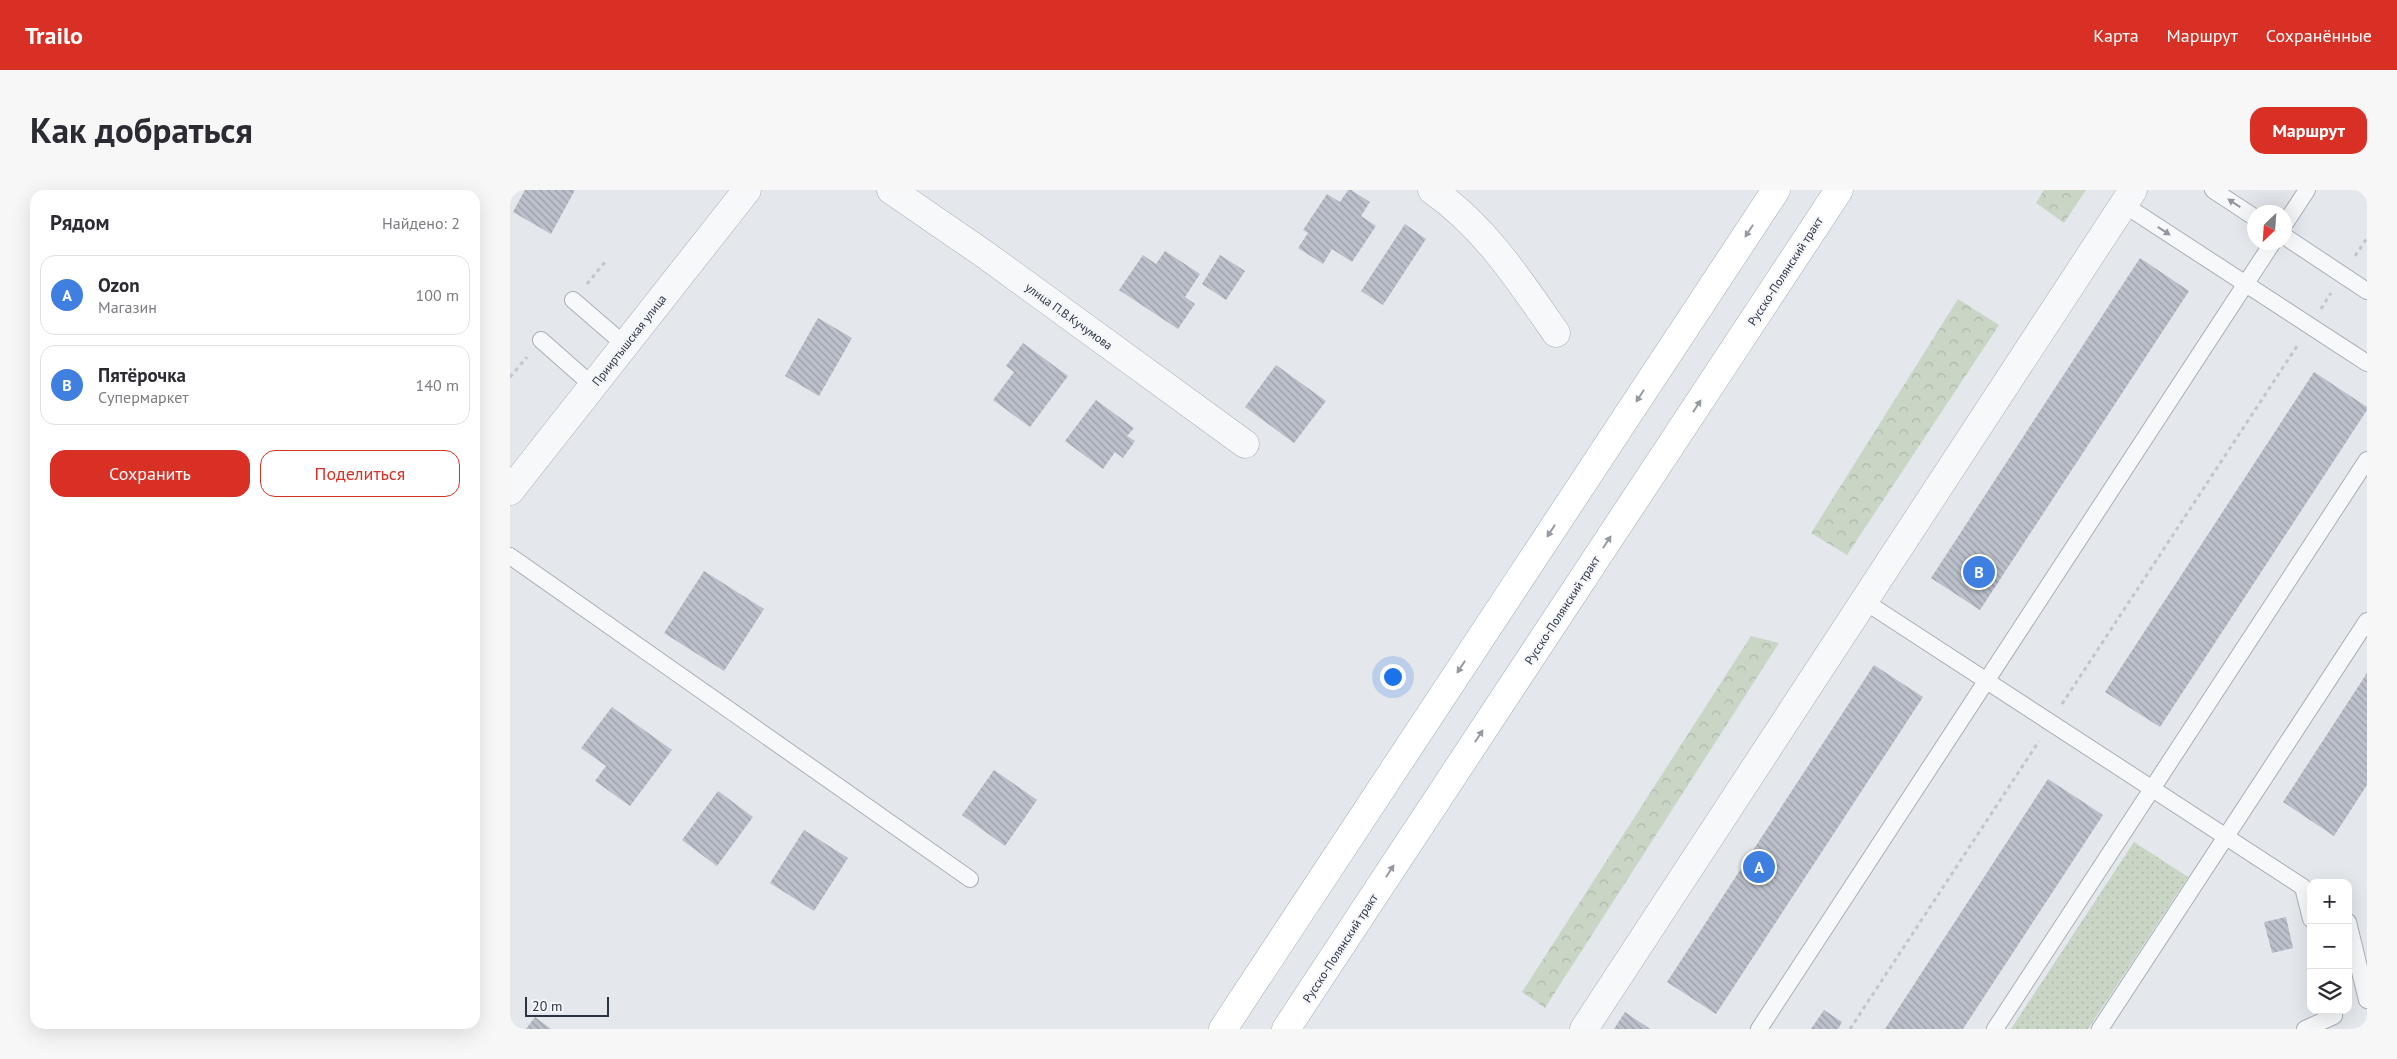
<!DOCTYPE html>
<html lang="ru">
<meta charset="utf-8">
<style>
:root{--surface:#fff;--page:#f7f7f7;--text:#2b2b33;--muted:#7c7c81;--line:#e1e1e2;--accent:#d93025}
body{margin:0;font-family:"PT Sans",sans-serif;background:var(--page);color:var(--text)}
.controls{position:absolute;right:15px;bottom:15px;display:grid;overflow:hidden;border-radius:10px;box-shadow:0 5px 20px #0002}
.controls button{width:45px;height:45px;display:grid;place-items:center;padding:0;border:0;border-bottom:1px solid var(--line);background:var(--surface);color:var(--text);font:25px sans-serif}
.compass{position:absolute;left:1737px;top:15px;width:45px;height:45px;border-radius:50%;background:var(--surface);box-shadow:0 5px 20px #0002;rotate:205deg}
.scale{position:absolute;left:15px;bottom:12px;width:84px;box-sizing:border-box;padding-left:5px;border:2px solid #2b3445;border-top:0;font-size:14px;line-height:18px;white-space:nowrap;color:#2b3445;-webkit-text-stroke:4px #f4f6f9;paint-order:stroke}
.you{position:absolute;left:882px;top:486px;width:18px;height:18px;margin:-12px;border:4px solid #fff;border-radius:50%;background:#1a73e8;box-shadow:0 0 0 8px #1a73e833}
.badge{display:grid;place-items:center;width:32px;height:32px;border-radius:50%;background:var(--accent);color:#fff;font-size:16px;font-weight:700}
.pin{position:absolute;translate:-50% -50%;border:2px solid #fff;box-shadow:0 1px 5px #0006}
.list{margin:0;padding:0;list-style:none}
h2{display:flex;justify-content:space-between;align-items:center;height:65px;margin:0;padding:0 20px;font-size:21px}
h2 small{font-size:16px;font-weight:400;color:var(--muted)}
.list li{display:grid;grid-template-columns:32px 1fr auto;gap:15px;align-items:center;box-sizing:border-box;height:80px;margin:0 10px 10px;padding:0 10px;border:1px solid var(--line);border-radius:15px}
.list b{display:block;font-size:19px;white-space:nowrap}
.list p{margin:0;font-size:16px;white-space:nowrap;color:var(--muted)}
.list em{font-size:16px;font-style:normal;color:var(--muted)}
.actions{display:flex;gap:10px;padding:15px 20px}
.actions a{flex:1;padding:11px 0;border:1px solid var(--accent);border-radius:15px;text-align:center;font-size:18px;color:var(--accent)}
.actions .main{background:var(--accent);color:#fff}
.icon{flex:none;width:28px;height:28px;fill:none;stroke:currentColor;stroke-width:2;stroke-linecap:round;stroke-linejoin:round}
.map{position:relative;flex:none;width:1857px;height:839px;overflow:hidden;border-radius:15px}
header{display:flex;align-items:center;gap:30px;box-sizing:border-box;height:70px;padding:0 25px;background:var(--accent);color:#fff}
header strong{font-size:24px}
nav{display:flex;gap:28px;margin-inline-start:auto;font-size:18px}
.intro{display:flex;align-items:center;justify-content:space-between;box-sizing:border-box;height:120px;padding:0 30px}
h1{margin:0;font-size:35px}
.button{padding:12px 22px;border-radius:15px;background:var(--accent);color:#fff;font-size:18px;font-weight:700}
main{display:flex;gap:30px;padding:0 30px}
aside{flex:1;background:var(--surface);border-radius:15px;box-shadow:0 5px 20px #0002}
.map>svg:first-child{display:block}
.forest{fill:url(#forest-crowns)}
.park{fill:url(#park-dots)}
.building{fill:url(#building-back-hatch)}
.lines{fill:none;stroke-linecap:round;stroke-linejoin:round}
.service-casing{stroke:#a9aeb7;stroke-width:18}
.minor-casing{stroke:#a9aeb7;stroke-width:29}
.primary-casing{stroke:#a3abb8;stroke-width:29}
.path{stroke:#c2c5cb;stroke-width:3;stroke-dasharray:4 4;stroke-linecap:butt}
.service{stroke:#f7f8fa;stroke-width:16}
.minor{stroke:#f7f8fa;stroke-width:28}
.primary{stroke:#fff;stroke-width:28}
.oneway{fill:#9196a0}
.oneway2{fill:#959aa2}
.labels{text-anchor:middle;dominant-baseline:central;stroke-width:4;stroke-linejoin:round;paint-order:stroke}
.street-label{font-size:12px;fill:#2b3445;stroke:#f4f6f9}
</style>
<header>
<strong>Trailo</strong>
<nav><a>Карта</a><a>Маршрут</a><a>Сохранённые</a></nav>
</header>
<div class="intro"><h1>Как добраться</h1><a class="button">Маршрут</a></div>
<main>
<aside>
<h2>Рядом<small>Найдено: 2</small></h2>
<ul class="list">
<li><span class="badge" style="background:#3f7fe0">A</span><div><b>Ozon</b><p>Магазин</p></div><em>100 m</em></li>
<li><span class="badge" style="background:#3f7fe0">B</span><div><b>Пятёрочка</b><p>Супермаркет</p></div><em>140 m</em></li>
</ul>
<div class="actions"><a class="main">Сохранить</a><a>Поделиться</a></div>
</aside>
<div class="map">
<svg width="1857" height="839" viewBox="0 0 1857 839">
<defs>
<pattern id="forest-crowns" width="20" height="18" patternUnits="userSpaceOnUse" patternTransform="scale(1.25)"><rect width="20" height="18" fill="#c9d6c5"/><path d="M2 6a3 3 0 1 1 6 0M12 15a3 3 0 1 1 6 0" fill="none" stroke="#adb8ab"/></pattern>
<pattern id="park-dots" width="8" height="8" patternUnits="userSpaceOnUse" patternTransform="scale(1.25)"><rect width="8" height="8" fill="#c9d6c5"/><path d="M2 2h.1M6 6h.1" fill="none" stroke="#adb8ab" stroke-width="1.8" stroke-linecap="round"/></pattern>
<pattern id="building-back-hatch" width="6" height="6" patternUnits="userSpaceOnUse" patternTransform="scale(1.25)"><rect width="6" height="6" fill="#bbc0ca"/><path d="M-1 5l2 2M0 0l6 6M5-1l2 2" fill="none" stroke="#989da6"/></pattern>
</defs>
<rect width="100%" height="100%" fill="#e4e7ec"/>
<path class="forest" d="M1534,0h42l-22,33 -28,-20z
M1448,109l41,26 -152,230 -36,-22z
M1241,446l28,7 -234,365 -23,-16z"/>
<path class="park" d="M1624,652l54,35 -100,152h-77z"/>
<path class="building" d="M15,0h50l-24,44 -38,-22z
M838,0h3l19,12 -9,14 15,10 -24,36 -20,-13 -9,15 -25,-16 10,-15 -5,-3 24,-36 13,8z
M895,34l21,15 -43,66 -22,-14z
M655,61l35,23 -15,23 10,7 -17,25 -59,-39 24,-35 13,9z
M710,65l25,16 -19,29 -24,-16z
M1630,68l49,33 -209,319 -49,-32z
M308,128l34,20 -33,58 -34,-20z
M513,153l45,33 -38,51 -37,-27 21,-28 -8,-6z
M766,175l50,36 -32,42 -49,-36z
M1804,182l53,35v3l-207,317 -55,-35z
M586,210l38,28 -7,8 8,5 -12,17 -8,-6 -12,17 -38,-28z
M194,381l60,38 -40,62 -60,-38z
M1364,475l49,32 -207,317 -49,-32z
M1857,483v112l-33,51 -51,-34z
M102,517l60,43 -42,56 -35,-25 11,-15 -25,-18z
M484,580l43,30 -32,46 -43,-31z
M1538,589l55,36 -140,214h-78z
M208,601l35,26 -36,49 -35,-26z
M294,640l44,28 -34,53 -44,-28z
M1776,727l7,31 -21,5 -8,-31z
M1314,820l18,12 -4,7h-27z
M1115,822l25,17h-36z
M25,827l16,12h-25z"/>
<g class="lines">
<g class="service-casing">
<path id="service" d="M1703,0l41,27
M1613,14l244,159
M1774,35l23,-35
M1774,46l83,55
M63,110l52,45
M31,150l52,46
M0,366l460,323
M1354,411l439,286 8,32
M1838,732l19,78
M1249,839l514,-787
M1485,839l372,-569
M1590,839l267,-408
M1795,839l29,-13"/>
</g>
<g class="minor-casing">
<path id="minor" d="M381,0l96,66 258,188
M922,0c53,37 88,91 124,143
M0,301l237,-301
M1074,839l549,-839"/>
</g>
<g class="primary-casing">
<path id="primary" d="M713,839l553,-839
M776,839l553,-839"/>
</g>
<path class="path" d="M1845,66l12,-18
M77,94l18,-22
M1811,119l10,-16
M0,187l17,-20
M1552,514l237,-361
M1340,839l189,-288"/>
<use href="#service" class="service"/>
<use href="#minor" class="minor"/>
<use href="#primary" class="primary"/>
</g>
<defs><path id="oneway-solid" d="M-6-.8H1V-3.2L6.5 0L1 3.2V.8H-6Z" transform="scale(1.25)"/></defs>
<g class="oneway">
<use href="#oneway-solid" transform="translate(1724 13) rotate(-147)"/>
<use href="#oneway-solid" transform="translate(1654 41) rotate(33)"/>
</g>
<g class="oneway2">
<use href="#oneway-solid" transform="translate(1239 41) rotate(123)"/>
<use href="#oneway-solid" transform="translate(1130 206) rotate(123)"/>
<use href="#oneway-solid" transform="translate(1187 216) rotate(-57)"/>
<use href="#oneway-solid" transform="translate(1041 341) rotate(123)"/>
<use href="#oneway-solid" transform="translate(1097 352) rotate(-57)"/>
<use href="#oneway-solid" transform="translate(951 477) rotate(123)"/>
<use href="#oneway-solid" transform="translate(969 546) rotate(-57)"/>
<use href="#oneway-solid" transform="translate(880 681) rotate(-57)"/>
</g>
<g class="labels">
<g class="street-label">
<text transform="translate(1275 81) rotate(-57)">Русско-Полянский тракт</text>
<text transform="translate(559 126) rotate(36)">улица П.В.Кучумова</text>
<text transform="translate(119 150) rotate(-52)">Прииртышская улица</text>
<text transform="translate(1052 420) rotate(-57)">Русско-Полянский тракт</text>
<text transform="translate(830 758) rotate(-57)">Русско-Полянский тракт</text>
</g>
</g>
</svg>
<div class="controls">
<button>+</button>
<button>−</button>
<button><svg class="icon" aria-label="layers" viewBox="0 0 24 24"><path d="M12 4l9 5-9 5-9-5zM3 14l9 5 9-5"/></svg></button>
</div>
<svg class="compass" viewBox="-18 -18 36 36"><path d="M0-13l5 13h-10z" fill="#e53935"/><path d="M0 13l5-13h-10z" fill="#7c7c81"/></svg>
<div class="scale">20 m</div>
<div class="you"></div>
<div class="pin badge" style="left:1249px;top:677px;background:#3f7fe0">A</div>
<div class="pin badge" style="left:1469px;top:382px;background:#3f7fe0">B</div>
</div>
</main>
